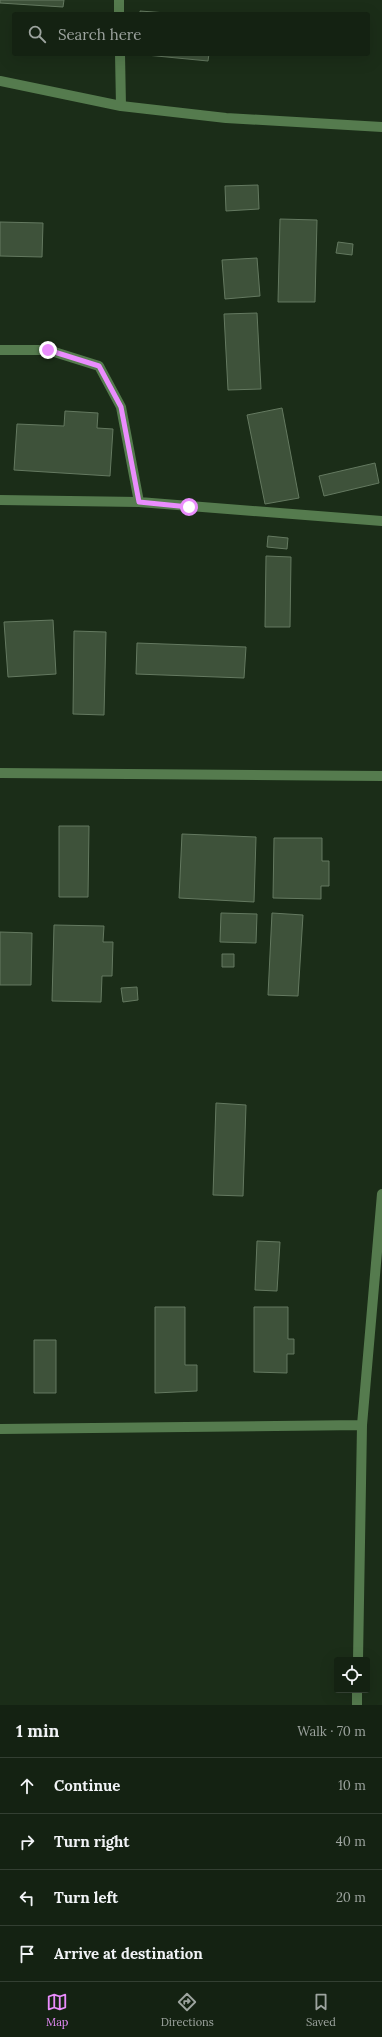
<!DOCTYPE html>
<meta charset="utf-8">
<style>
:root{--surface:#142212;--page:#1d2a1b;--text:#f1f3f6;--muted:#9da49f;--line:#333f32;--accent:#ea8dfd}
body{margin:0;font-family:Lora,serif;background:var(--page);color:var(--text)}
.controls{position:absolute;right:12px;bottom:12px;display:grid;overflow:hidden;border-radius:4px;box-shadow:0 4px 16px #0002}
.controls button{width:36px;height:36px;display:grid;place-items:center;padding:0;border:0;border-bottom:1px solid var(--line);background:var(--surface);color:var(--text);font:20px sans-serif}
.stop{position:absolute;width:12px;height:12px;margin:-9px;border:3px solid #ea8dfd;border-radius:50%;background:#fff}
.stop.end{background:#ea8dfd;border-color:#fff;box-shadow:0 1px 4px #0008}
.list{margin:0;padding:0;list-style:none}
h2{display:flex;justify-content:space-between;align-items:center;height:52px;margin:0;padding:0 16px;font-size:17px}
h2 small{font-size:13px;font-weight:400;color:var(--muted)}
.list li{display:grid;grid-template-columns:26px 1fr auto;gap:12px;align-items:center;box-sizing:border-box;height:56px;padding:0 16px;border-top:1px solid var(--line)}
.list b{display:block;font-size:15px;white-space:nowrap}
.list em{font-size:13px;font-style:normal;color:var(--muted)}
.icon{flex:none;width:22px;height:22px;fill:none;stroke:currentColor;stroke-width:2;stroke-linecap:round;stroke-linejoin:round}
.map{position:relative;flex:none;width:382px;height:1705px;overflow:hidden}
.search{position:absolute;background:var(--surface);box-shadow:0 4px 16px #0002;left:12px;right:12px;top:12px;height:44px;display:flex;align-items:center;gap:10px;box-sizing:border-box;padding:0 14px;border-radius:4px;color:var(--muted);font-size:15px}
.sheet{height:276px;background:var(--surface)}
nav{display:flex;justify-content:space-around;align-items:center;box-sizing:border-box;height:56px;border-top:1px solid var(--line);background:var(--surface);font-size:11px;color:var(--muted)}
nav a{display:grid;justify-items:center;gap:2px}
nav .on{color:var(--accent)}
.map>svg:first-child{display:block}
.building{fill:#3e523a;stroke:#647960}
.lines{fill:none;stroke-linecap:round;stroke-linejoin:round}
.minor{stroke:#557b4e;stroke-width:10}
.route{stroke:#ea8dfd;stroke-width:5}
</style>
<div class="map">
<svg width="382" height="1705" viewBox="0 0 382 1705">
<rect width="100%" height="100%" fill="#1b2d18"/>
<path class="building" d="M0,0h64l-1,7 -63,-4z
M140,11l40,3h-40z
M136,54h73l-1,7z
M258,185l1,24 -33,2 -1,-25z
M280,219l37,1 -2,82h-37z
M0,222l43,1 -1,34 -42,-1z
M338,242l15,2 -1,11 -16,-2z
M257,258l3,38 -35,3 -3,-39z
M257,313l4,76 -33,1 -4,-76z
M282,408l17,90 -34,6 -18,-89z
M65,411l33,2 -1,15 16,1 -3,47 -96,-6 3,-46 47,2z
M375,463l4,20 -55,13 -5,-20z
M268,536l20,2 -1,11 -20,-2z
M266,556l25,1 -1,70h-25z
M53,620l3,54 -48,3 -4,-55z
M74,631l32,1 -2,83 -31,-1z
M137,643l109,4 -2,31 -108,-4z
M59,826h30l-1,71h-29z
M182,834l74,3 -2,65 -75,-4z
M274,838h48v23h7v25h-8v13l-48,-1z
M221,913l36,1 -1,29 -36,-1z
M272,913l31,2 -5,81 -30,-1z
M54,925l50,1 -1,16h10l-1,34h-10l-1,26 -49,-1z
M0,932l32,1 -1,52h-31z
M222,954h12v13h-12z
M137,987l1,13 -15,2 -2,-14z
M216,1103l30,2 -3,91 -30,-1z
M257,1241l23,1 -3,49 -22,-1z
M155,1307h30v58h12v26l-42,2z
M254,1307h34v32h6v15h-7v19l-33,-1z
M34,1340h22v53h-22z"/>
<g class="lines">
<path class="minor" d="M119,0v14
M120,54l1,52
M0,81l121,25 105,12 156,9
M0,350h48l51,16 22,41 18,95
M0,500l139,2 243,19
M0,773l382,3
M0,1429l362,-4 20,-231
M358,1660l4,-235
M357,1705v-15"/>
</g>
<g class="lines">
<path class="route" d="M48,350l51,16 22,41 18,95 50,5"/>
</g>
</svg>
<div class="controls">
<button><svg class="icon" aria-label="locate" viewBox="0 0 24 24"><circle cx="12" cy="12" r="6"/><path d="M12 2v4M12 18v4M2 12h4M18 12h4"/></svg></button>
</div>
<div class="stop" style="left:189px;top:507px"></div>
<div class="stop end" style="left:48px;top:350px"></div>
<div class="search"><svg class="icon" aria-label="search" viewBox="0 0 24 24"><circle cx="10" cy="10" r="6"/><path d="M15 15l6 6"/></svg>Search here</div>
</div>
<section class="sheet">
<h2>1 min<small>Walk · 70 m</small></h2>
<ul class="list">
<li><svg class="icon" aria-label="ahead" viewBox="0 0 24 24"><path d="M12 20V5M6 11l6-6 6 6"/></svg><div><b>Continue</b></div><em>10 m</em></li>
<li><svg class="icon" aria-label="right" viewBox="0 0 24 24"><path d="M7 20v-9h11M14 6l5 5-5 5"/></svg><div><b>Turn right</b></div><em>40 m</em></li>
<li><svg class="icon" aria-label="left" viewBox="0 0 24 24"><path d="M17 20v-9H6M10 6l-5 5 5 5"/></svg><div><b>Turn left</b></div><em>20 m</em></li>
<li><svg class="icon" aria-label="arrive" viewBox="0 0 24 24"><path d="M6 21V4h12l-3 4 3 4H6"/></svg><div><b>Arrive at destination</b></div></li>
</ul>
</section>
<nav>
<a class="on"><svg class="icon" aria-label="map" viewBox="0 0 24 24"><path d="M3 6l6-2 6 2 6-2v14l-6 2-6-2-6 2zM9 4v14M15 6v14"/></svg>Map</a>
<a><svg class="icon" aria-label="directions" viewBox="0 0 24 24"><path d="M12 3l9 9-9 9-9-9zM9 14v-3h6M13 9l2 2-2 2"/></svg>Directions</a>
<a><svg class="icon" aria-label="saved" viewBox="0 0 24 24"><path d="M7 4h10v16l-5-4-5 4z"/></svg>Saved</a>
</nav>
